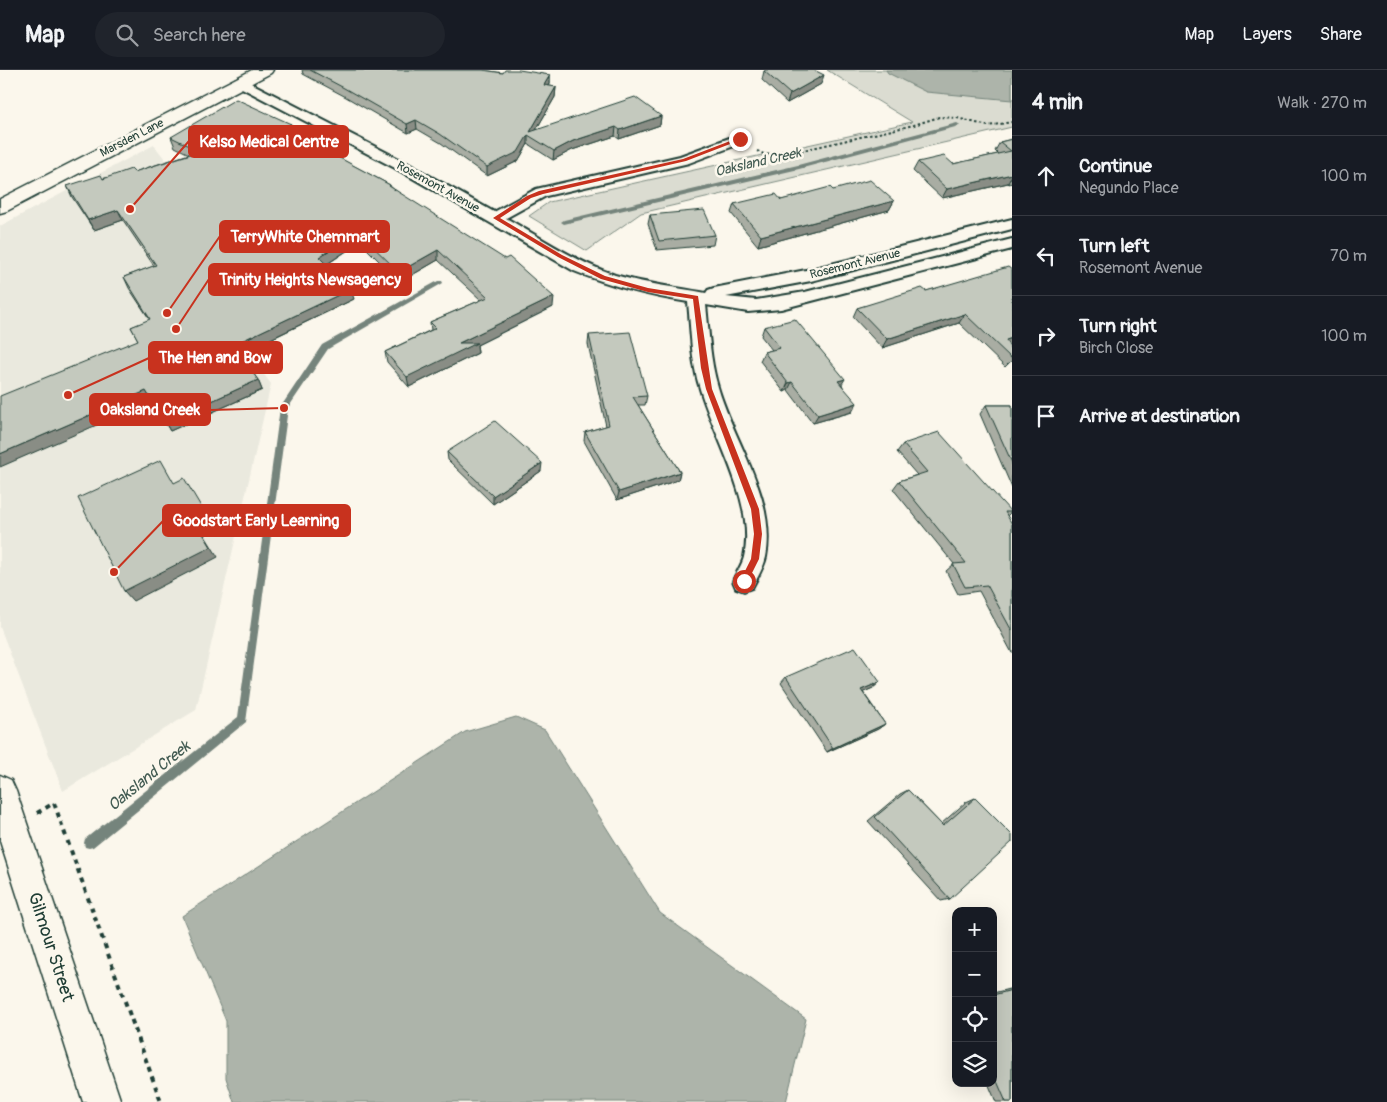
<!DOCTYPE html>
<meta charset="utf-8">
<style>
:root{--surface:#171b24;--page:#20242c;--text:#f1f3f6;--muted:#9ea1a6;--line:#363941}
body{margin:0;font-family:Pangolin,sans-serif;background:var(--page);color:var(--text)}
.controls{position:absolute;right:15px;bottom:15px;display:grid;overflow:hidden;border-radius:10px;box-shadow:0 5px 20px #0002}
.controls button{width:45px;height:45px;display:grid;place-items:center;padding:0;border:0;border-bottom:1px solid var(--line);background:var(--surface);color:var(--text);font:25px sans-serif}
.stop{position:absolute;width:15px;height:15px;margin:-11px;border:4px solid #c8321e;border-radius:50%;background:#fff}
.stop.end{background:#c8321e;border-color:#fff;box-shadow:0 1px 5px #0008}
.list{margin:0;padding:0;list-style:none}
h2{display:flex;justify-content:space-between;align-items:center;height:65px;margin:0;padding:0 20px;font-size:21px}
h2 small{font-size:16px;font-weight:400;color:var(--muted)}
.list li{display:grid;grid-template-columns:32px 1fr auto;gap:15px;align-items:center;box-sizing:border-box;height:80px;padding:0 20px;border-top:1px solid var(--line)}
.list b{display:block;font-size:19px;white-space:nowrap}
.list p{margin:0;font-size:16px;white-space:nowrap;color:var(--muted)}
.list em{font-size:16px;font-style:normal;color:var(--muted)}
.icon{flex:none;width:28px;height:28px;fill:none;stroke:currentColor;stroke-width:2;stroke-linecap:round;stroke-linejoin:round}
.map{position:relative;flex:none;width:1012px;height:1032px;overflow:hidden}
header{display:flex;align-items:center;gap:30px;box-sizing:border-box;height:70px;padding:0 25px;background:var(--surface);border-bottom:1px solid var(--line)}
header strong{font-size:24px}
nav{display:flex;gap:28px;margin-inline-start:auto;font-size:18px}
.search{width:350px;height:45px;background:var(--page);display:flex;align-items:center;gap:12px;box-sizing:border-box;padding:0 18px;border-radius:28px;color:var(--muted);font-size:19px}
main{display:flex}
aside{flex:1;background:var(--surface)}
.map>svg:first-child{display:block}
.built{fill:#eae9de}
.green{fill:#dbdcd1;stroke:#7d8c82}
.water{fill:#adb4aa;stroke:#74847b}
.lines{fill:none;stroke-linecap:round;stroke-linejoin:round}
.stream{fill:#74847b;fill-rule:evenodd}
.street-casing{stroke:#1f3d34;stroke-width:4}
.secondary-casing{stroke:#1f3d34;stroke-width:3}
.path-far1{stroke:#1f3d34;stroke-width:2;stroke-dasharray:2.5 2.5;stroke-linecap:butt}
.path{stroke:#1f3d34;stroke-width:4;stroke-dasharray:5 5;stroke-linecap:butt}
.street{fill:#fbf7ec;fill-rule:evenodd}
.secondary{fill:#fbf7ec;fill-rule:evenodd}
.wall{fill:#a9ada3;stroke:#1f3d34}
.shaded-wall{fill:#898d85;stroke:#1f3d34}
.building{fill:#c4c9be;stroke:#1f3d34}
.route{fill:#c8321e}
.labels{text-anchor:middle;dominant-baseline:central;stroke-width:5;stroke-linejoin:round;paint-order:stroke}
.far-street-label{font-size:12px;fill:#1f3d34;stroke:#fbf7ec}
.far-water-label{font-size:14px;font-style:italic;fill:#425b52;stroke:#fbf7ec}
.water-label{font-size:16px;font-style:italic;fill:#425b52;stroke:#fbf7ec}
.near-street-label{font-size:18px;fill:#1f3d34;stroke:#fbf7ec}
.leader{fill:none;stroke:#c8321e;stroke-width:2}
.callout-dot{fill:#c8321e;stroke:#fbf7ec;stroke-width:2}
.callout{fill:#c8321e;stroke:#c8321e;stroke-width:2}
.callout-label{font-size:16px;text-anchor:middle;font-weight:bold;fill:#fff}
</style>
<header>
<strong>Map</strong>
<div class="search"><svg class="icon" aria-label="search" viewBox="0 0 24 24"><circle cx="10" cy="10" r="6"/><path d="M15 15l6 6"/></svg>Search here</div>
<nav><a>Map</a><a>Layers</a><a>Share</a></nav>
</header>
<main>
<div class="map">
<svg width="1012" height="1032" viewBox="0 0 1012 1032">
<rect width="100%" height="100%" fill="#fbf7ec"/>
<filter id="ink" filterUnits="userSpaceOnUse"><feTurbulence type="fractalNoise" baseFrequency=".02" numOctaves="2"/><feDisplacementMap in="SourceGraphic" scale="10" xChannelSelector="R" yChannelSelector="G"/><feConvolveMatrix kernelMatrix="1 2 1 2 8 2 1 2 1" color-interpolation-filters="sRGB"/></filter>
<g filter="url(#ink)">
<path class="built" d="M154,75l42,54 -25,47 100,138 -75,326 -133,81 -63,-164v-401z"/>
<path class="green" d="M827,0h185v57l-371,86 -54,38 -58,-35 20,-14 363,-80z"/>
<path class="water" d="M886,0h126v30l-86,-8 -38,-19z
M516,647l29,13 115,183 146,106 -20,83h-552l-8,-24v-57l-44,-105 283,-184z"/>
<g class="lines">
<path class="stream" d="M957,53l3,2 -1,1 -160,43 -235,55 -3,-2 3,-2 234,-55z
M438,211h4l1,2 -115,66 -40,59 -42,314 -153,125 -4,1 -4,-1 -1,-4 1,-4 153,-122 42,-309 42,-63z"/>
<g class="street-casing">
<path id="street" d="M241,8l164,84 89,50 42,-23 144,-33 55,-20h10l2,3 -2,3 -56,21 -143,33 -40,22c35,20 71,44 109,57 30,9 60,12 91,18l2,-3 6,-2 97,-19 201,-50v10l-201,52 -85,16 30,3 49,-8 207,-53v10l-231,60 -33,3 -42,-7c3,27 4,56 12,82 16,55 59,112 48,170 -2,10 -9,21 -14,31l-8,3 -8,-3 -3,-7c3,-8 9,-16 11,-24 12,-53 -29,-117 -44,-168 -9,-28 -9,-58 -12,-87 -40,-6 -77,-16 -114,-31l-179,-103 -159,-83 -2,-3 2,-3z"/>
</g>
<g class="secondary-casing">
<path id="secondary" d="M252,0h21l-2,3 -264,138 -7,2v-14z
M0,705l11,5 5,11 105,311h-38l-83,-261z"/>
</g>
<path class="path-far1" d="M757,81l9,4 24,-2 124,-28 25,-8 18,1 31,8 24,-4"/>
<path class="path" d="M37,743l17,-10 107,299"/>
<use href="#street" class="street"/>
<use href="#secondary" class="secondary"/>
</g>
<path class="wall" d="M302,0h181l20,3 47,2v9l-1,2 7,1 -1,10 -19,33 125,-14 -1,9 -41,14 -4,-3 -43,14 -19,10 -25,-16 -10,17 -31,15 -46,-33 -24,-14 -9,4 -62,-36 -43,-23z
M764,1l57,13 -34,19 -25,-23z
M291,54l3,10 96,51 1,2 162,120 -76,38 1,8 -69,34 -22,-25 -2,-10 46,-22 -1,-8 51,-22 -43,-40 -38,22 -40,-40 -34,23 28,34 -114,55 18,26 4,10 -92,41 -18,-30 -14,-61 -7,-13 19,-7 -21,-32 -5,-11 30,-11 -31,-46 -29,10 -22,-33 -5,-11 67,-14 55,-18 -14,-7 -4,-10z
M1012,69v44l-3,1 -1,-1 -66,15 -29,-27 5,-9 35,2 45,-10 -3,-3 5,-9z
M833,120l61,11 -5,9 -131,36 -27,-33 3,-9 47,-4z
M650,145l65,20 -2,10 -56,5 -9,-26z
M1012,200v74l-4,1 4,7v8l-7,7 -46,-44 -77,25 -29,-31 4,-9z
M764,257l78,57 10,28 -39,11 -25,-33 -4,2 -24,-31 4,-9 8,-2 -11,-14z
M589,265l58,61 -2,9h-7l42,67 -2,8 -61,20 -33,-59 1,-9 21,-6 -18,-82z
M986,335h26v83l-32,-74z
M903,374l108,68 -4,4 5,8v129l-33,-62 -21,3 -12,-23 8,-7 -61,-75 6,-8 18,-6 -20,-23z
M447,382l94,19 -48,33 -45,-44z
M786,607l94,5 -7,6 -10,4 22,32 -7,5 -51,23 -46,-69z
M908,720l33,34 25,-22 9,-4 -25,101 -9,2 -73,-80 32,-27z
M1009,919h3v113h-16l-8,-19h5v-90z"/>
<path class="shaded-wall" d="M550,5v9l-6,11v-10z
M824,5l-3,9 -34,19 3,-9z
M556,17l-1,10 -23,40 -2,-5z
M661,46l-1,9 -41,14 1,-9z
M416,50l1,9 -9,4 -1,-9z
M291,54l3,10 -10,-6z
M616,57l-1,9 -43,14 -19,10 1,-9 19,-10z
M528,65v9l-10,17 -31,15v-9z
M1012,104v1l-4,8 -66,15 5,-9z
M894,131l-5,9 -131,36 3,-10z
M118,140l5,10 -29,10 -6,-10z
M358,162l2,10 -39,26 -2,-11z
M438,180v10l-38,22 -1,-10z
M351,219l3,10 -117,56 -4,-10z
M554,227l-1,10 -76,38 1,8 -69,34 -2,-10 52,-34z
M965,244l-6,9 -77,25 5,-9z
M1012,268v6l-11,4 5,-8z
M845,309l-5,8 -2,-6z
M258,310l4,10 -92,41 -5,-9z
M792,312l-4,8 -4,2 4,-9z
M146,321l6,10 -152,66v-13z
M857,333l-5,9 -39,11 5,-8z
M542,393l-1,8 -48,33v-8z
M680,402l-2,8 -61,20 2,-8z
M206,445l7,11 -11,5 16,26 -85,44 -9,-10 71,-71z
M880,612l-7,6 -18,8 6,-6z
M885,654l-7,5 -51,23 6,-4z"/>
<path class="building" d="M310,0h173l20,3 2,-3h14l31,5 -6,10 12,2 -26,45 105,-35 26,19 -41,14 -4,-3 -43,14 -19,10 -26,-16 -10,17 -31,15 -47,-33 -24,-14 -9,4 -63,-36z
M766,0h48l10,5 -34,19 -26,-23z
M236,29l55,25 -7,4 106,57 -1,1 116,73 4,-2 45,40 -95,46h18l-70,34 -22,-25 51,-24 -6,-6 58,-25 -50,-47 -39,22 -41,-40 -39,25 32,32 -118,56 25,35 -93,42 -19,-31 -146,63v-58l138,-56 -7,-13 19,-8 -26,-42 32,-12 -38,-55 -30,10 -21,-34 34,-11 2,4 28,-10 3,3 66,-21 -29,-14z
M1012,69v35l-65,15 -29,-27 26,-6 9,8 58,-13 -11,-9z
M870,110l24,21 -133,35 -27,-32 42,-10 5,6 49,-13 3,3z
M704,140l11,25 -56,6 -9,-26z
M1008,197l4,3v68l-6,2 6,12v7l-47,-45 -78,25 -30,-31 65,-20 4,3z
M795,249l50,60 -7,2 19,22 -39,12 -26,-33 -4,1 -24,-31 16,-4 -16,-21z
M630,262l17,64 -14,1 47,75 -61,20 -34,-60 24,-7 -20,-90z
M986,335h26v58z
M495,351l47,42 -49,33 -46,-44z
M939,362l72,80h-6l7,12v107l-25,-46 -22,2 -12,-23 13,-1 -67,-82 28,-9 -24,-28z
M161,390l13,23 10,-5 22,37 -11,5 16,27 -87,44 -46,-93z
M855,577l25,35 -19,8 24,34 -52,24 -47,-71z
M908,720l35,36 32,-28 37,37v7l-62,57 -75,-82z
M1012,920v112h-6l-13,-30v-77z"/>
</g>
<path class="route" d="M738,68l5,1 -57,22 -143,33 -12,4 -31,20 62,37 43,21 43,12 50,8 14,93 47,120 3,25 -3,25 -12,24 -3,1 -4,-3 11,-22 3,-25 -3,-25 -45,-120 -5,-21 -8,-69 -45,-7 -47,-13 -43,-22 -65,-39 34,-22 12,-5 144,-32z"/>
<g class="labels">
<g class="far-street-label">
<text transform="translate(132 68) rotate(-27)">Marsden Lane</text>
<text transform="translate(438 117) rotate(29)">Rosemont Avenue</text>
<text transform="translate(855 194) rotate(-14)">Rosemont Avenue</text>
</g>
<g class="far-water-label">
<text transform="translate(758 92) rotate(-13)">Oaksland Creek</text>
</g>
<g class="water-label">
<text transform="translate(149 706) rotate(-39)">Oaksland Creek</text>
</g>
<g class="near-street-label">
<text transform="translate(51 877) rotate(72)">Gilmour Street</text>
</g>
</g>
<path class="leader" d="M130 139L189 71M167 243L220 166M176 259L209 209M68 325L149 288M284 338L210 340M114 502L163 451"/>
<g class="callout-dot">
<circle cx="130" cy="139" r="5"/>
<circle cx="167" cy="243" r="5"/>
<circle cx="176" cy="259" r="5"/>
<circle cx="68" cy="325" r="5"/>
<circle cx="284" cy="338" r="5"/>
<circle cx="114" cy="502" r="5"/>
</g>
<g class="callout">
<rect x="189" y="56" width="159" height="31" rx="5"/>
<rect x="220" y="151" width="169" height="31" rx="5"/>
<rect x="209" y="194" width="202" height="31" rx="5"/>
<rect x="149" y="272" width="133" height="31" rx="5"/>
<rect x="90" y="324" width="120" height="31" rx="5"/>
<rect x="163" y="435" width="187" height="31" rx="5"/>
</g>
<g class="callout-label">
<text x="269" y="77">Kelso Medical Centre</text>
<text x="305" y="172">TerryWhite Chemmart</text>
<text x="310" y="215">Trinity Heights Newsagency</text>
<text x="215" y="293">The Hen and Bow</text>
<text x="150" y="345">Oaksland Creek</text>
<text x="256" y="456">Goodstart Early Learning</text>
</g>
</svg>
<div class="controls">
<button>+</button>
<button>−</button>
<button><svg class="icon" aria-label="locate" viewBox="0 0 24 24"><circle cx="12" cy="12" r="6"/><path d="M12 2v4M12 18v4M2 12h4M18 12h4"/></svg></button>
<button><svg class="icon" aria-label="layers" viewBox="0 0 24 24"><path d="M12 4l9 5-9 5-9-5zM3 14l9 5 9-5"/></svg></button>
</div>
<div class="stop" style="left:744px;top:511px"></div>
<div class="stop end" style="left:740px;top:69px"></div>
</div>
<aside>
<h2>4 min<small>Walk · 270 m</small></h2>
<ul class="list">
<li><svg class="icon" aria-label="ahead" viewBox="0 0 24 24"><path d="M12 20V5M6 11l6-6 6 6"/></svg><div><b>Continue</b><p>Negundo Place</p></div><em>100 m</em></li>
<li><svg class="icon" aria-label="left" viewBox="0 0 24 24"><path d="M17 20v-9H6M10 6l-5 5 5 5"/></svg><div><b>Turn left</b><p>Rosemont Avenue</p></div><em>70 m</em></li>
<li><svg class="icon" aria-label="right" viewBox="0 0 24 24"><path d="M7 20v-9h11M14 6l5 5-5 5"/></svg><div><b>Turn right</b><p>Birch Close</p></div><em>100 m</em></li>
<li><svg class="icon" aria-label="arrive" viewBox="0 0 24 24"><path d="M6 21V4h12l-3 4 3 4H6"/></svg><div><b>Arrive at destination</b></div></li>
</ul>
</aside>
</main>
